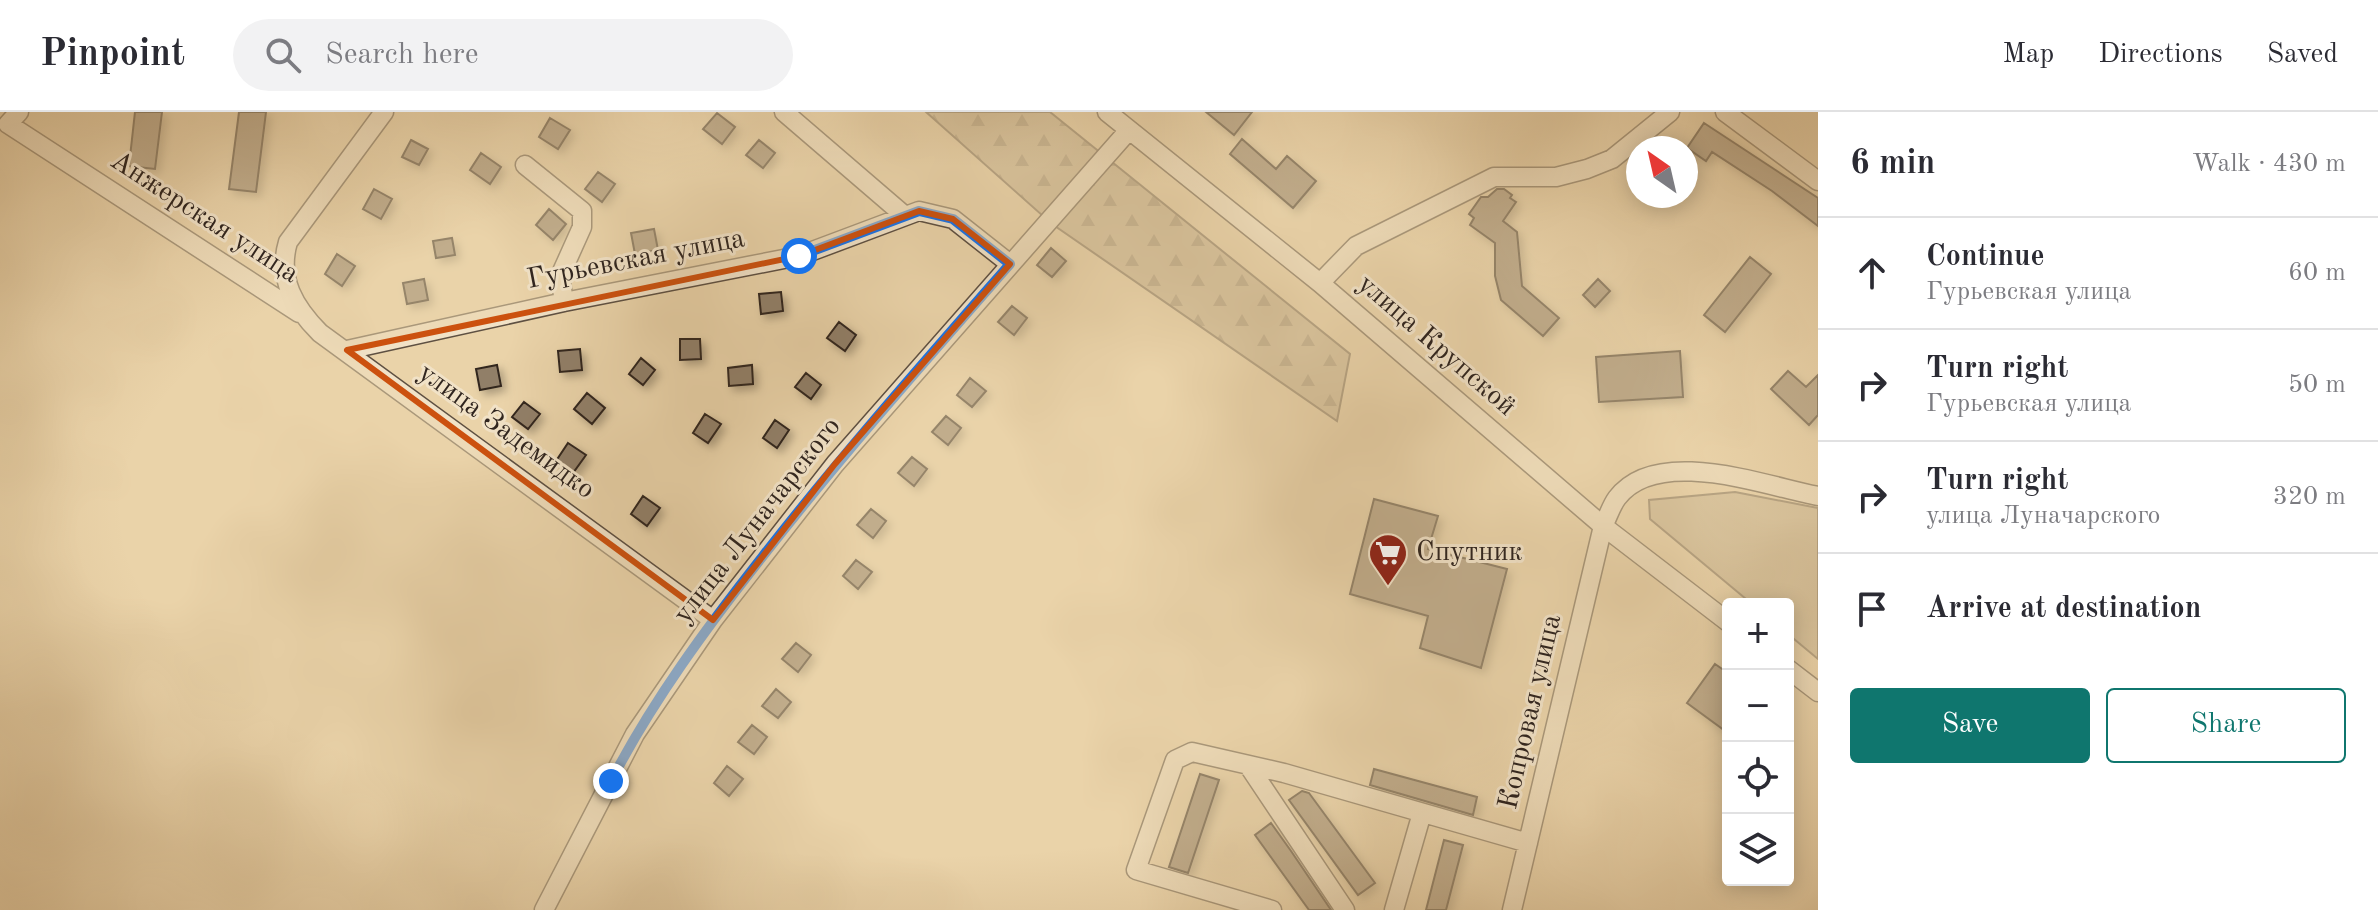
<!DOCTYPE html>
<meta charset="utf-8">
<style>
:root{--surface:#fff;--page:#f2f2f3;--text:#2b2b33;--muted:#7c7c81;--line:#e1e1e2;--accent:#0f766e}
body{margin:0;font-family:"Old Standard TT",serif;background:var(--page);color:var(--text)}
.controls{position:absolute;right:24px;bottom:24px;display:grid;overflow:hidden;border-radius:8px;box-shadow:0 4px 20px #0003}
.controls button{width:72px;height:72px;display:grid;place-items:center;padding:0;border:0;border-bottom:2px solid var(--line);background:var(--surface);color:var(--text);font:40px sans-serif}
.compass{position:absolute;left:1626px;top:24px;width:72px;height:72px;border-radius:50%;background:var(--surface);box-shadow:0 4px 20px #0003;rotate:326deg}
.stop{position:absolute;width:24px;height:24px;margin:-18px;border:6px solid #1a73e8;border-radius:50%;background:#fff}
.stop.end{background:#1a73e8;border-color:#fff;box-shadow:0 2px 8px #0008}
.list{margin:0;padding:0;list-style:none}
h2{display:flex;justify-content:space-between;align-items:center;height:104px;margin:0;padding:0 32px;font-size:34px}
h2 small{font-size:26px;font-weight:400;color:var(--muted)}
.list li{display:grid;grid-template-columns:52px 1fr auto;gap:24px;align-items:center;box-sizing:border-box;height:112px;padding:0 32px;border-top:2px solid var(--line)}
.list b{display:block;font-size:30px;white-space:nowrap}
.list p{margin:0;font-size:26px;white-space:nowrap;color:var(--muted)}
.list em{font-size:26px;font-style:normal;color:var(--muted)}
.actions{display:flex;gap:16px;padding:24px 32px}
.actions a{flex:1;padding:18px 0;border:2px solid var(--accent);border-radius:8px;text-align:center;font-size:28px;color:var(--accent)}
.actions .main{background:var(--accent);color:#fff}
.icon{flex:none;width:44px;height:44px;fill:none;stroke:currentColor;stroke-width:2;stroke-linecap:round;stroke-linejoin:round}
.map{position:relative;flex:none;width:1818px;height:798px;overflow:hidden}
header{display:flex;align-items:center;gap:48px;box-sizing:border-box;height:112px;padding:0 40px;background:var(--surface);border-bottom:2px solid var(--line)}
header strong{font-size:38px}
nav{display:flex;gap:44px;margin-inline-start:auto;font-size:28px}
.search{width:560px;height:72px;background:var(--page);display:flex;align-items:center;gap:20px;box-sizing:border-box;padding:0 28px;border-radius:44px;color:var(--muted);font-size:30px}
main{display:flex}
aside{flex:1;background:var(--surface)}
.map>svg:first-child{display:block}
.forest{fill:url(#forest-firs);stroke:#7d6d58;stroke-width:2}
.park{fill:#cab592;stroke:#7d6d58;stroke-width:2}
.building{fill:#917f67;stroke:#30251f;stroke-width:2;filter:url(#shadow)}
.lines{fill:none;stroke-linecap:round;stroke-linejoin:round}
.minor-casing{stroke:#5e5042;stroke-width:21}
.minor{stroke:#f1e2c7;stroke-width:18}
.route{stroke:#1a73e8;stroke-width:10}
.marked{fill:none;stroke:#cc510f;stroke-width:6;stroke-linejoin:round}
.labels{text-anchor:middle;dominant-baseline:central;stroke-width:6;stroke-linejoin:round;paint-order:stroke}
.street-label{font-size:28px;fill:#30251f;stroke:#f1e2c7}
.poi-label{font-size:28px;fill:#30251f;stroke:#f1e2c7;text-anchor:start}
</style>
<header>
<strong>Pinpoint</strong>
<div class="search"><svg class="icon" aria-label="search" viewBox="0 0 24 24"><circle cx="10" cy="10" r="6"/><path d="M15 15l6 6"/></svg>Search here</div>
<nav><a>Map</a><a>Directions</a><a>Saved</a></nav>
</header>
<main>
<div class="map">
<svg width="1818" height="798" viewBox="0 0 1818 798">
<defs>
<pattern id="forest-firs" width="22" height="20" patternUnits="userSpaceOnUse" patternTransform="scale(2)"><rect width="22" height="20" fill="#cab592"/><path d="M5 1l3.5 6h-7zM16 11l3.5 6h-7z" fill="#a49377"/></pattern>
<filter id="shadow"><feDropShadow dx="4.5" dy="4.5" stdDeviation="4" flood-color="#0004"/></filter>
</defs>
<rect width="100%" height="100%" fill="#ead3a9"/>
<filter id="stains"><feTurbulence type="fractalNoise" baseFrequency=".0025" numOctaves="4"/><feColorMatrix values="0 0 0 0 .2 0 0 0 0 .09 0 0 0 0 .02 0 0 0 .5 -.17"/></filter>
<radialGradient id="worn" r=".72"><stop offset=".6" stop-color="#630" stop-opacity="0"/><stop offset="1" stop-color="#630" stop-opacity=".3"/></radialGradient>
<path class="forest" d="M926,0h124l300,242 -13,67 -285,-197z"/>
<path class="park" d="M1735,380l83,16v151l-30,-25v-30h-36l-102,-85 -1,-19z"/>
<path class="building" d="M135,0h27l-7,57 -26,-3z
M239,0h27l-10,80 -27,-3z
M1206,0h46l-18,23z
M717,1l18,14 -13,17 -19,-15z
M550,6l20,12 -12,19 -19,-12z
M1704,11l114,75v28l-46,-35 -60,-39 -6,9 -19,-13z
M1242,27l34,30 11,-13 29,25 -23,27 -63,-54z
M411,28l17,9 -9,16 -17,-8z
M759,28l16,13 -12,15 -17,-13z
M481,41l20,14 -11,17 -20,-14z
M598,60l17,12 -13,18 -17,-13z
M374,77l18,10 -11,20 -18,-10z
M1497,77h7l8,6 -2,3 6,4 -13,19 14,11 5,54 37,32 -16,18 -42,-36 -6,-24v-33l-25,-18 4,-7 -5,-4 12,-17h7z
M549,97l17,15 -13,16 -17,-15z
M654,117l4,21 -23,4 -4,-21z
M452,126l3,17 -19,3 -3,-17z
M1051,136l15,13 -14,16 -15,-12z
M337,142l18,12 -13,20 -17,-12z
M1750,145l21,17 -46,58 -21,-17z
M424,167l4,21 -21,4 -4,-21z
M1598,167l12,12 -15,16 -12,-12z
M781,180l2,19 -22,3 -2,-20z
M1012,194l15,12 -13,17 -16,-13z
M839,210l17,13 -11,16 -18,-13z
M680,227h20l1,20 -21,1z
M580,237l2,21 -22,2 -2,-21z
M1680,239l3,46 -84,5 -3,-45z
M641,246l14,12 -12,15 -14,-11z
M497,253l4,21 -21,4 -4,-21z
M752,253l1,19 -24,2 -1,-18z
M1788,259l18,16 12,-12v40l-9,10 -38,-36z
M806,261l15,12 -10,14 -16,-12z
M970,266l16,13 -14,16 -15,-12z
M587,281l18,15 -13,16 -18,-15z
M524,290l16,12 -12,15 -16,-12z
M705,302l16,10 -13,19 -15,-10z
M946,304l15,12 -13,17 -16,-13z
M775,308l14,10 -12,18 -14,-10z
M568,331l18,12 -13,18 -17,-12z
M912,345l15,12 -13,17 -16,-13z
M643,384l17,12 -13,18 -16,-12z
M1374,387l64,17 -10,33 79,20 -26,99 -61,-20 8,-32 -78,-22z
M871,397l15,12 -13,17 -16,-13z
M856,448l16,12 -14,17 -15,-13z
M796,531l15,12 -13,17 -16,-13z
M1715,552l13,9v60l-41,-30z
M776,577l15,13 -13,16 -16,-12z
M752,613l15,12 -13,17 -16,-12z
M727,654l16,13 -14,17 -15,-13z
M1374,657l103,28 -4,18 -103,-30z
M1200,662l19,6 -31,93 -19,-6z
M1302,679l7,2 66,90 -17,12 -69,-95z
M1271,711l20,28 40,59h-22l-54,-75z
M1444,728l19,5 -17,65h-20z"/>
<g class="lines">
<g class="minor-casing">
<path id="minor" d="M19,0l-11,12 291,189
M384,0l-96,130c-11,37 7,66 32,91l393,287
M784,0l121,104
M1107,0l213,171 283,243 125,96
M1725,0l93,69
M525,53l57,46v16l-22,49 4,26
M1320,171l36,-37 138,-69h62l31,-8 25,-10 58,-47
M347,238l217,-48 235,-46 120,-45 34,8 57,45
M1788,557l30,23
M1248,653l97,145
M544,798l91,-176 78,-114 122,-156 294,-334
M1272,798l-136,-40 39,-110 17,-8 92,21 244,70
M1394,798l28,-97
M1512,798l91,-384c5,-9 8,-20 14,-28 40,-53 148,-12 201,-2"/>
</g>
<use href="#minor" class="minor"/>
</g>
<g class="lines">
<path class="route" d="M611,669c42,-81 96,-154 152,-225 79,-101 163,-196 247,-292l-57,-45 -34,-8 -120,45"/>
</g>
<path d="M0 0H1818V798H0ZM919,99l34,8 57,45 -175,200 -122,156 -366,-270 452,-94z" fill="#ead3a9" fill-opacity=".55" fill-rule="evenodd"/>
<path class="marked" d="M919,99l34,8 57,45 -175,200 -122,156 -366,-270 452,-94z"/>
<defs>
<g id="supermarket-pin" transform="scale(2)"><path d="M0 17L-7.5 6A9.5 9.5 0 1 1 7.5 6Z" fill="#8f2418" stroke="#f1e2c7"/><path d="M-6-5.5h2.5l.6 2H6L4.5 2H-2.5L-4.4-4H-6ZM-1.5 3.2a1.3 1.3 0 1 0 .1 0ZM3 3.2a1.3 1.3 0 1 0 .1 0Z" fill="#fff"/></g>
</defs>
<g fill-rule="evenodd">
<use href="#supermarket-pin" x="1388" y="441"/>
</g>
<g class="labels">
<g class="street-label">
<text transform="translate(204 106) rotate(33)">Анжерская улица</text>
<text transform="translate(636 148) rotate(-11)">Гурьевская улица</text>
<text transform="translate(1436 234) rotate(41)">улица Крупской</text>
<text transform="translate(506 320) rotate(36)">улица Задемидко</text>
<text transform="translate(758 409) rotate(-52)">улица Луначарского</text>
<text transform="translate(1531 600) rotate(-77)">Копровая улица</text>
</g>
<g class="poi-label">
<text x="1416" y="441">Спутник</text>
</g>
</g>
<rect width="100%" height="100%" filter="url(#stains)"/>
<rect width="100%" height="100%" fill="url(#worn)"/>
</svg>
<div class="controls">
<button>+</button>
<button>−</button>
<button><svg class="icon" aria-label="locate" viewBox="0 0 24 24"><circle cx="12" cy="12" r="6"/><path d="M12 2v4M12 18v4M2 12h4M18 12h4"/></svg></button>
<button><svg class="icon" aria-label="layers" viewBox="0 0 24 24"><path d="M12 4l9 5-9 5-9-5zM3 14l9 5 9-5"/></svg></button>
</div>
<svg class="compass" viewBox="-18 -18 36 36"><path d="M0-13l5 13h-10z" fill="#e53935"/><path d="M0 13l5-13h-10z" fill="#7c7c81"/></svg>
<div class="stop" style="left:799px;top:144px"></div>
<div class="stop end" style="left:611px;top:669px"></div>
</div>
<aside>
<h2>6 min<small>Walk · 430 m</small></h2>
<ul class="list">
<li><svg class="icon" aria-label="ahead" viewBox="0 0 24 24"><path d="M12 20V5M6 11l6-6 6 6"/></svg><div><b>Continue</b><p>Гурьевская улица</p></div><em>60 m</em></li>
<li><svg class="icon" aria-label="right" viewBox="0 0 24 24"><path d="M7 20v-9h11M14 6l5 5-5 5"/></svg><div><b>Turn right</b><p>Гурьевская улица</p></div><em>50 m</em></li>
<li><svg class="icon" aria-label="right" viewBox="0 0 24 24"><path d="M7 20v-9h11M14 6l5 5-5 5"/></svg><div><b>Turn right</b><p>улица Луначарского</p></div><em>320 m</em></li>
<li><svg class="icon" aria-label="arrive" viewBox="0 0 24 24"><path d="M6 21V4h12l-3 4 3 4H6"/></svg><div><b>Arrive at destination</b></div></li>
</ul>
<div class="actions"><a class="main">Save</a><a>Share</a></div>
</aside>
</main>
